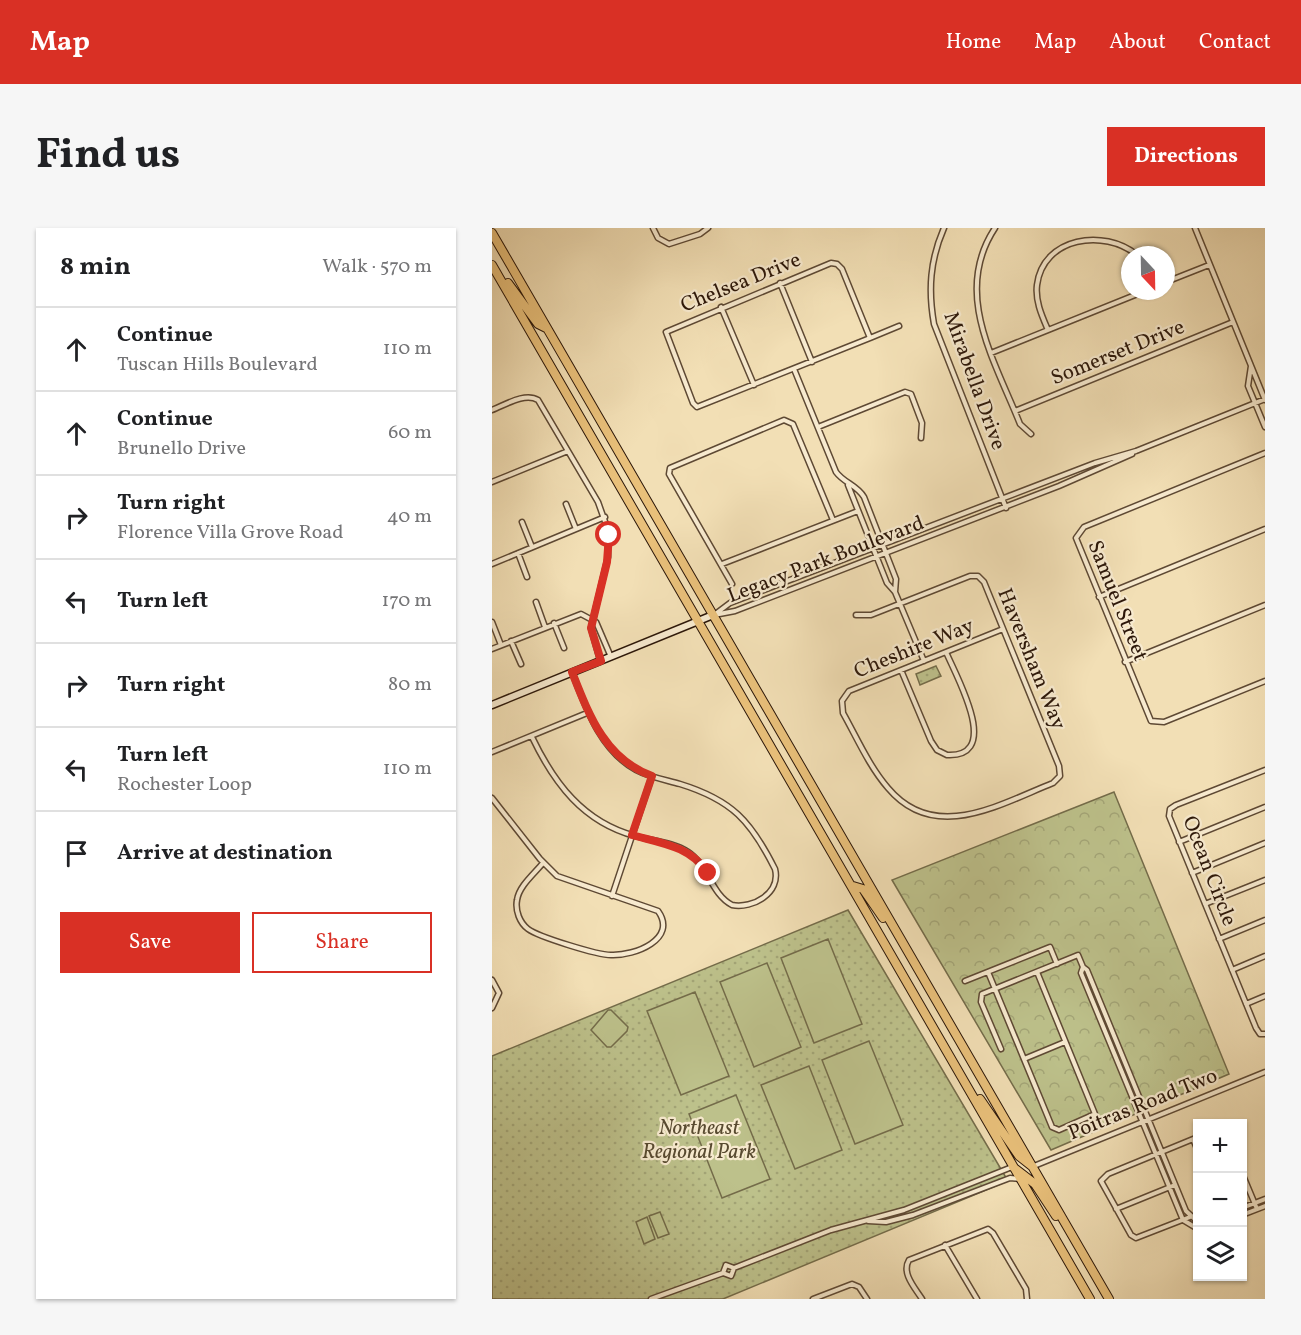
<!DOCTYPE html>
<meta charset="utf-8">
<style>
:root{--surface:#fff;--page:#f6f6f6;--text:#202124;--muted:#757577;--line:#e0e0e0;--accent:#d93025}
body{margin:0;font-family:Vollkorn,serif;background:var(--page);color:var(--text)}
.controls{position:absolute;right:18px;bottom:18px;display:grid;overflow:hidden;border-radius:0px;box-shadow:0 2px 4px #0004}
.controls button{width:54px;height:54px;display:grid;place-items:center;padding:0;border:0;border-bottom:2px solid var(--line);background:var(--surface);color:var(--text);font:30px sans-serif}
.compass{position:absolute;left:629px;top:18px;width:54px;height:54px;border-radius:50%;background:var(--surface);box-shadow:0 2px 4px #0004;rotate:158deg}
.stop{position:absolute;width:18px;height:18px;margin:-14px;border:4px solid #d93025;border-radius:50%;background:#fff}
.stop.end{background:#d93025;border-color:#fff;box-shadow:0 2px 6px #0008}
.list{margin:0;padding:0;list-style:none}
h2{display:flex;justify-content:space-between;align-items:center;height:78px;margin:0;padding:0 24px;font-size:26px}
h2 small{font-size:20px;font-weight:400;color:var(--muted)}
.list li{display:grid;grid-template-columns:39px 1fr auto;gap:18px;align-items:center;box-sizing:border-box;height:84px;padding:0 24px;border-top:2px solid var(--line)}
.list b{display:block;font-size:22px;white-space:nowrap}
.list p{margin:0;font-size:20px;white-space:nowrap;color:var(--muted)}
.list em{font-size:20px;font-style:normal;color:var(--muted)}
.actions{display:flex;gap:12px;padding:18px 24px}
.actions a{flex:1;padding:14px 0;border:2px solid var(--accent);border-radius:0px;text-align:center;font-size:21px;color:var(--accent)}
.actions .main{background:var(--accent);color:#fff}
.icon{flex:none;width:33px;height:33px;fill:none;stroke:currentColor;stroke-width:2;stroke-linecap:round;stroke-linejoin:round}
.map{position:relative;flex:none;width:773px;height:1071px;overflow:hidden;border-radius:0px}
header{display:flex;align-items:center;gap:36px;box-sizing:border-box;height:84px;padding:0 30px;background:var(--accent);color:#fff}
header strong{font-size:28px}
nav{display:flex;gap:33px;margin-inline-start:auto;font-size:21px}
.intro{display:flex;align-items:center;justify-content:space-between;box-sizing:border-box;height:144px;padding:0 36px}
h1{margin:0;font-size:42px}
.button{padding:15px 27px;border-radius:0px;background:var(--accent);color:#fff;font-size:21px;font-weight:700}
main{display:flex;gap:36px;padding:0 36px}
aside{flex:1;background:var(--surface);border-radius:0px;box-shadow:0 2px 4px #0004}
.map>svg:first-child{display:block}
.forest{fill:url(#forest-crowns);stroke:#746c4a;stroke-width:1.5}
.park{fill:url(#park-dots);stroke:#746c4a;stroke-width:1.5}
.pitch{fill:#bdc18b;stroke:#746c4a;stroke-width:1.5}
.lines{fill:none;stroke-linecap:round;stroke-linejoin:round}
.street-casing{stroke:#5e4934;stroke-width:7}
.secondary-casing{stroke:#2c1709;stroke-width:9}
.highway-casing{stroke:#2c1709;stroke-width:10}
.street{stroke:#f7eacf;stroke-width:4}
.secondary{stroke:#f7eacf;stroke-width:6}
.highway{stroke:#e9c07a;stroke-width:8}
.route{stroke:#d93025;stroke-width:8}
.labels{text-anchor:middle;dominant-baseline:central;stroke-width:4.5;stroke-linejoin:round;paint-order:stroke}
.street-label{font-size:21px;fill:#2c1709;stroke:#f7eacf}
.park-label{font-size:21px;font-style:italic;fill:#584a30;stroke:#f7eacf}
</style>
<header>
<strong>Map</strong>
<nav><a>Home</a><a>Map</a><a>About</a><a>Contact</a></nav>
</header>
<div class="intro"><h1>Find us</h1><a class="button">Directions</a></div>
<main>
<aside>
<h2>8 min<small>Walk · 570 m</small></h2>
<ul class="list">
<li><svg class="icon" aria-label="ahead" viewBox="0 0 24 24"><path d="M12 20V5M6 11l6-6 6 6"/></svg><div><b>Continue</b><p>Tuscan Hills Boulevard</p></div><em>110 m</em></li>
<li><svg class="icon" aria-label="ahead" viewBox="0 0 24 24"><path d="M12 20V5M6 11l6-6 6 6"/></svg><div><b>Continue</b><p>Brunello Drive</p></div><em>60 m</em></li>
<li><svg class="icon" aria-label="right" viewBox="0 0 24 24"><path d="M7 20v-9h11M14 6l5 5-5 5"/></svg><div><b>Turn right</b><p>Florence Villa Grove Road</p></div><em>40 m</em></li>
<li><svg class="icon" aria-label="left" viewBox="0 0 24 24"><path d="M17 20v-9H6M10 6l-5 5 5 5"/></svg><div><b>Turn left</b></div><em>170 m</em></li>
<li><svg class="icon" aria-label="right" viewBox="0 0 24 24"><path d="M7 20v-9h11M14 6l5 5-5 5"/></svg><div><b>Turn right</b></div><em>80 m</em></li>
<li><svg class="icon" aria-label="left" viewBox="0 0 24 24"><path d="M17 20v-9H6M10 6l-5 5 5 5"/></svg><div><b>Turn left</b><p>Rochester Loop</p></div><em>110 m</em></li>
<li><svg class="icon" aria-label="arrive" viewBox="0 0 24 24"><path d="M6 21V4h12l-3 4 3 4H6"/></svg><div><b>Arrive at destination</b></div></li>
</ul>
<div class="actions"><a class="main">Save</a><a>Share</a></div>
</aside>
<div class="map">
<svg width="773" height="1071" viewBox="0 0 773 1071">
<defs>
<pattern id="forest-crowns" width="20" height="18" patternUnits="userSpaceOnUse" patternTransform="scale(1.5)"><rect width="20" height="18" fill="#bdc18b"/><path d="M2 6a3 3 0 1 1 6 0M12 15a3 3 0 1 1 6 0" fill="none" stroke="#a3a577"/></pattern>
<pattern id="park-dots" width="8" height="8" patternUnits="userSpaceOnUse" patternTransform="scale(1.5)"><rect width="8" height="8" fill="#bdc18b"/><path d="M2 2h.1M6 6h.1" fill="none" stroke="#a3a577" stroke-width="1.8" stroke-linecap="round"/></pattern>
</defs>
<rect width="100%" height="100%" fill="#f2dfb5"/>
<filter id="stains"><feTurbulence type="fractalNoise" baseFrequency=".00333" numOctaves="4"/><feColorMatrix values="0 0 0 0 .2 0 0 0 0 .09 0 0 0 0 .02 0 0 0 .5 -.17"/></filter>
<radialGradient id="worn" r=".72"><stop offset=".6" stop-color="#630" stop-opacity="0"/><stop offset="1" stop-color="#630" stop-opacity=".3"/></radialGradient>
<path class="forest" d="M622,564l115,282 -178,76 -159,-270z"/>
<path class="park" d="M444,438l5,10 -21,9 -4,-11z
M356,682l160,271 -285,118h-231v-243z"/>
<path class="pitch" d="M336,711l34,85 -48,19 -33,-85z
M275,735l34,84 -47,20 -34,-85z
M203,764l34,84 -48,19 -34,-84z
M116,782h3l17,17 -1,4 -16,16h-4l-16,-17z
M377,813l34,84 -48,19 -33,-84z
M317,838l33,84 -47,19 -34,-84z
M244,867l34,84 -48,19 -33,-84z
M168,984l9,22 -11,4 -9,-22z
M155,989l8,22 -11,5 -8,-22z"/>
<g class="lines">
<g class="street-casing">
<path id="street" d="M161,0l5,10 11,6 31,-10 8,-6
M452,0c-14,32 -16,62 -10,96l72,184
M503,0c-43,65 0,133 25,196l11,10
M703,0l70,172
M674,54l43,-17
M288,55l32,79
M229,79l33,78
M556,102c-6,-14 -13,-29 -11,-45 6,-48 67,-57 100,-30
M378,110l-173,69 -4,-4 -27,-71 165,-69 6,1 5,5 28,69 29,-12
M499,125l154,-62
M759,138l-3,20 17,41
M302,141l42,103c8,11 21,13 28,25l32,82 -1,13
M0,182c13,-5 33,-18 46,-10l60,102 10,28v27l-17,71 9,32
M523,183l218,-89
M326,199l87,-35 6,2 11,29 -1,15
M773,225l-181,74 -8,11 75,183 13,1 101,-41
M0,254l76,-31
M356,257l39,98 8,9 29,69
M74,276l10,25
M30,294l10,25
M26,325l9,24
M0,336l113,-47
M230,336l136,-53
M240,356l-63,-110 1,-6 114,-48 9,4 40,96
M607,369l166,-68
M44,374l9,25
M222,387l16,-12 365,-140 41,-12 129,-52
M222,387l21,-4 324,-125 73,-32
M364,387h15l99,-39h8l6,6 75,184 1,10 -7,7c-53,21 -118,61 -165,5 -19,-22 -31,-50 -45,-75l-1,-12 7,-10 154,-62
M0,394l9,23
M62,395l10,25
M19,413l10,23
M0,421l89,-35 15,8 15,35
M633,434l140,-57
M409,442l30,71 6,9 10,5c56,3 9,-79 -1,-103
M40,509c22,46 51,85 103,99 17,5 38,6 53,16 20,13 23,42 44,53 21,4 49,-12 43,-36 -24,-48 -43,-69 -95,-85 -14,-4 -31,-7 -44,-14 -36,-20 -50,-62 -64,-98
M0,524l95,-39
M773,542l-89,35 -6,4 -1,7 87,212 4,6h5
M0,570l48,61 17,17 101,35c20,28 -23,45 -47,44 -14,0 -72,-18 -83,-26 -8,-6 -13,-18 -11,-29 2,-14 17,-26 26,-37
M687,614l86,-35
M700,645l73,-30
M120,668l40,-120
M713,676l60,-24
M727,711l46,-19
M740,742l33,-14
M496,744l57,138 7,17 7,3 36,-16 -58,-142
M0,752l7,13 -7,15
M473,753l85,-34 7,17
M754,776l19,-8
M509,821l-20,-47 1,-8 96,-39 5,12
M532,831l41,-17
M701,911l5,12
M542,938l231,-94
M750,945l15,36
M750,980l23,-9
M624,981l59,-24
M750,987l23,-9
M698,989l-54,21 -5,-3 -30,-54 7,-7 90,-37
M376,993l18,1 27,-7 97,-37 10,1
M706,994l-12,-11 -99,-241 -4,-3 -2,6 102,247 15,9
M453,1017l32,54
M231,1045l8,3 3,-8 97,-38 73,-20 108,-43
M159,1071l72,-26 3,-8 8,3
M321,1071l39,-15 7,3 8,12
M430,1071c-7,-11 -21,-26 -13,-39l79,-31 5,4 33,56 1,10"/>
</g>
<g class="secondary-casing">
<path id="secondary" d="M0,477l221,-90"/>
</g>
<g class="highway-casing">
<path id="highway" d="M0,5l617,1066
M0,37l598,1034
M16,55l30,41 8,4
M361,658l10,3 20,29
M488,871l39,57 14,11
M521,939l22,17 21,32"/>
</g>
<use href="#street" class="street"/>
<use href="#secondary" class="secondary"/>
<use href="#highway" class="highway"/>
</g>
<g class="lines">
<path class="route" d="M117,307l-2,27 -16,66 10,33 -29,11c17,43 33,87 80,104l-20,59c29,8 58,11 76,38"/>
</g>
<g class="labels">
<g class="street-label">
<text transform="translate(249 55) rotate(-22)">Chelsea Drive</text>
<text transform="translate(626 125) rotate(-22)">Somerset Drive</text>
<text transform="translate(482 153) rotate(70)">Mirabella Drive</text>
<text transform="translate(334 332) rotate(-21)">Legacy Park Boulevard</text>
<text transform="translate(625 373) rotate(68)">Samuel Street</text>
<text transform="translate(422 421) rotate(-22)">Cheshire Way</text>
<text transform="translate(539 431) rotate(68)">Haversham Way</text>
<text transform="translate(717 643) rotate(69)">Ocean Circle</text>
<text transform="translate(651 877) rotate(-22)">Poitras Road Two</text>
</g>
<g class="park-label">
<text x="207" y="900">Northeast<tspan x="207" dy="24">Regional Park</tspan></text>
</g>
</g>
<rect width="100%" height="100%" filter="url(#stains)"/>
<rect width="100%" height="100%" fill="url(#worn)"/>
</svg>
<div class="controls">
<button>+</button>
<button>−</button>
<button><svg class="icon" aria-label="layers" viewBox="0 0 24 24"><path d="M12 4l9 5-9 5-9-5zM3 14l9 5 9-5"/></svg></button>
</div>
<svg class="compass" viewBox="-18 -18 36 36"><path d="M0-13l5 13h-10z" fill="#e53935"/><path d="M0 13l5-13h-10z" fill="#757577"/></svg>
<div class="stop" style="left:117px;top:307px"></div>
<div class="stop end" style="left:216px;top:645px"></div>
</div>
</main>
